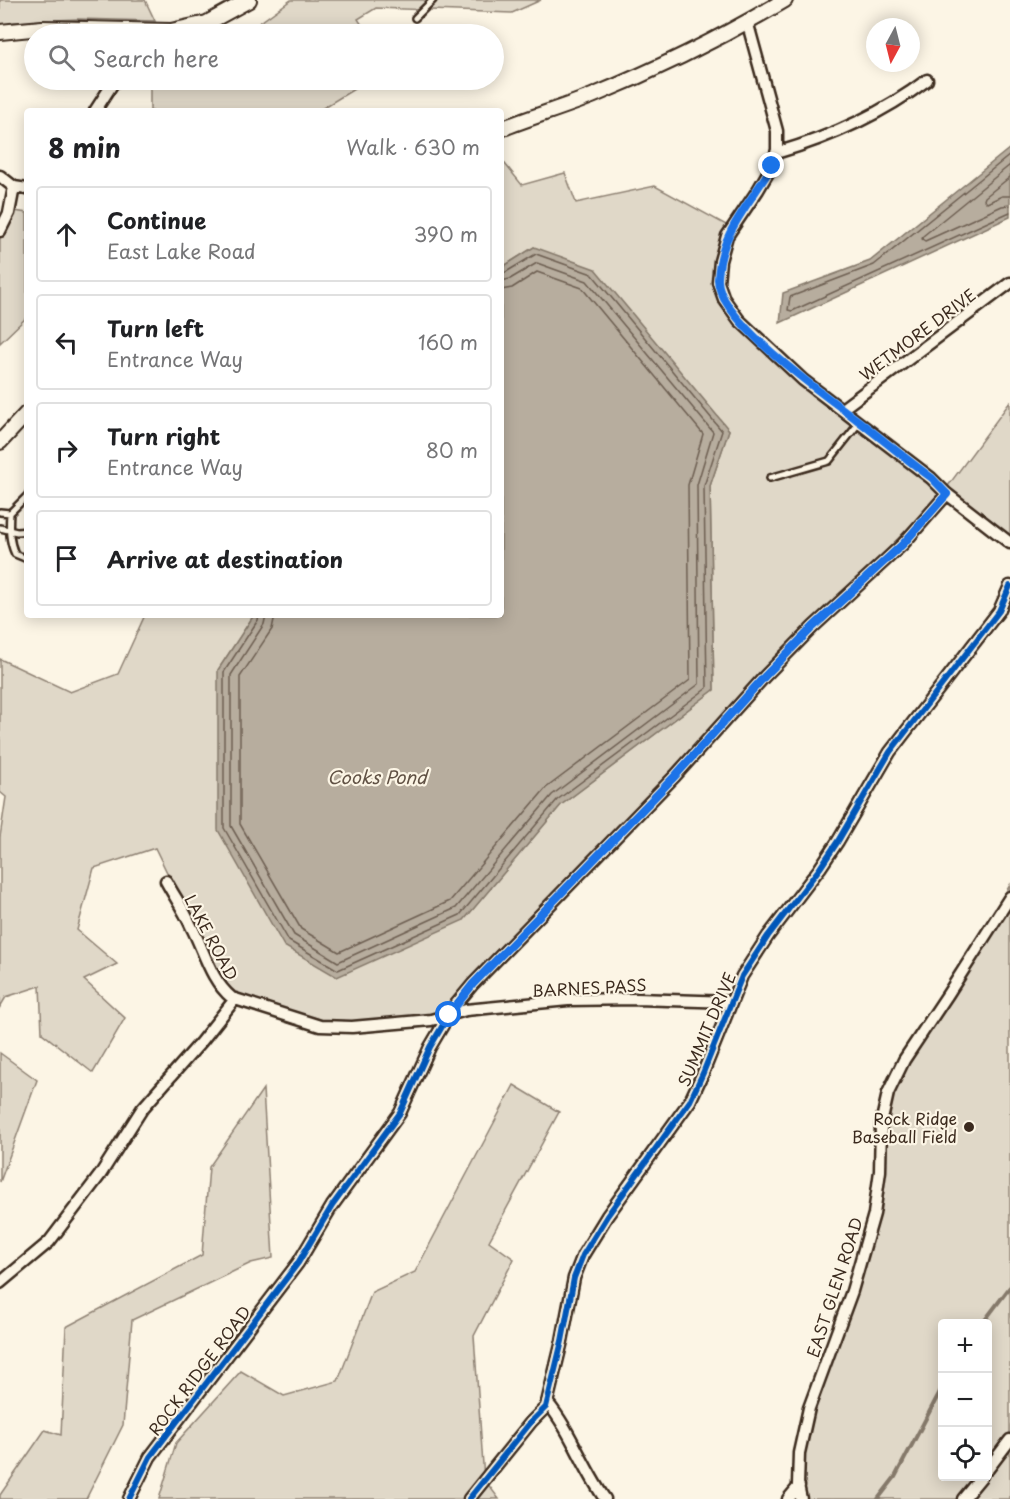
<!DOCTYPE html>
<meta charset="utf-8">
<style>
:root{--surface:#fff;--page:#f6f6f6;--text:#202124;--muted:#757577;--line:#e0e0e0}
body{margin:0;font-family:"Playpen Sans",sans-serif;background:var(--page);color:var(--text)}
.controls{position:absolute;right:18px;bottom:18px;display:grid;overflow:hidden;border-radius:6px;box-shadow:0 3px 15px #0003}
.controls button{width:54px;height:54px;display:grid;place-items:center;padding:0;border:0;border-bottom:2px solid var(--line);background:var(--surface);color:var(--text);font:30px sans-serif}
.compass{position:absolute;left:866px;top:18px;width:54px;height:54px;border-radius:50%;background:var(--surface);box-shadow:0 3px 15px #0003;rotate:187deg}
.stop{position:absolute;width:18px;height:18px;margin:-14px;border:4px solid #1a73e8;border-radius:50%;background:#fff}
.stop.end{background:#1a73e8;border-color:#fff;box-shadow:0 2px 6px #0008}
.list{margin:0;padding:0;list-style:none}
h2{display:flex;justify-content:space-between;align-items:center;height:78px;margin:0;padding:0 24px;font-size:26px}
h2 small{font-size:20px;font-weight:400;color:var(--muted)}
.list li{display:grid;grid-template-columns:39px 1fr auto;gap:18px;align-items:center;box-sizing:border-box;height:96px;margin:0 12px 12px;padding:0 12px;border:2px solid var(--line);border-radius:6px}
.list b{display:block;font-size:22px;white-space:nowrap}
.list p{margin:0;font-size:20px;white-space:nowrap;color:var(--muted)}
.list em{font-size:20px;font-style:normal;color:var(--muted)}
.icon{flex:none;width:33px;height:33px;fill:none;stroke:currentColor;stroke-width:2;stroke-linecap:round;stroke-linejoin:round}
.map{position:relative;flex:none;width:1010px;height:1499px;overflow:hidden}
.search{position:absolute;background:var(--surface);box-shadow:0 3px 15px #0003;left:24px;top:24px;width:480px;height:66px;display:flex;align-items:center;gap:15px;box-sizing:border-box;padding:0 21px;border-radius:33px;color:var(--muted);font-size:22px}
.panel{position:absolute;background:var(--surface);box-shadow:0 3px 15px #0003;left:24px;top:108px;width:480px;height:510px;border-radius:6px}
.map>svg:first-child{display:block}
.green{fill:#e0d8c8;stroke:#8e8173;stroke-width:1.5;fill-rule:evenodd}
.water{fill:#b7ad9e;stroke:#85796b;stroke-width:1.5}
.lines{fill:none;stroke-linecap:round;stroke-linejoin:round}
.shore{stroke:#6d5e51;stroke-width:1.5}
.stream{stroke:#85796b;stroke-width:4}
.service-casing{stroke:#3b2a1e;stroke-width:10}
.minor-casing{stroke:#3b2a1e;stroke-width:15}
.tertiary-casing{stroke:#3b2a1e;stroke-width:18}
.service{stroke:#fcf5e5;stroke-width:5}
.minor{stroke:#fcf5e5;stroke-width:10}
.tertiary{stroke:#fcf5e5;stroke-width:14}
.cycleway-casing{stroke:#fcf5e5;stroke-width:10}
.cycleway{stroke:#0057b8;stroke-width:6}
.route{stroke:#1a73e8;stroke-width:8}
.poi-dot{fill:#3b2a1e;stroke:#fcf5e5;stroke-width:2}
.labels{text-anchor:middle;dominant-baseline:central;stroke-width:4.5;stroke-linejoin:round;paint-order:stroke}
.street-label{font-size:16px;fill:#3b2a1e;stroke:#fcf5e5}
.poi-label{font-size:16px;fill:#3b2a1e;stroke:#fcf5e5;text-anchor:end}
.water-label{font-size:18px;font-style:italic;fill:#605144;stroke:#fcf5e5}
</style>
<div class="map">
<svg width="1010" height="1499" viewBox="0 0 1010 1499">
<rect width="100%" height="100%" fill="#fcf5e5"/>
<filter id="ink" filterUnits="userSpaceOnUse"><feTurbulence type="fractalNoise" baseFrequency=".0167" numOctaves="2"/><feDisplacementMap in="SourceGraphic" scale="12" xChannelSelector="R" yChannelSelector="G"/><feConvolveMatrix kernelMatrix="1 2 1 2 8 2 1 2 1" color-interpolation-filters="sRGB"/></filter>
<g filter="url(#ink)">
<path class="green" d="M0,0h145l10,21 -77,-2 -65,3 -13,5z
M291,0h250l-29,13 -136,-5 -18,11 10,15h-124z
M150,80h219l-51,31h-168z
M501,159l21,26 43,-12 11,30 79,-17 75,41 -13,37 19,57 212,165 62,-84v135l-62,-49 -212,214 -296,313 -114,14 -99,-34 -72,-147 -61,20 -17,62 40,34 -33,16 41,38 -32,55 -51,-40 -2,-47 -34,11 -6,10v-170l6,-40 -6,-5v-133l70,33 48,-18 27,-59h109l-36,55 246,250 97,-115 153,-115 -4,-204 19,-56 -195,-183 -33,21z
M8,210l19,3v104l-27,26v-119z
M1010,885v614h-222l28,-123 53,-142 16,-144zM942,1324h46v152h-46z
M0,1053l37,27 -37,102z
M514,1085l45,27 -70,129 25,18 -40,77 10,143 15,20h-340l17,-56 65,-72 43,25 54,-15 34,-89 43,-20z
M263,1089l10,169 -22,5 -119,57 -9,105 -37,74h-86v-4l45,-65 16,5 5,-108 136,-72 7,-88z"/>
<path class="water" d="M1010,148v69l-230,106 3,-30 87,-32z
M534,247l61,22 134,161 -19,56 4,204 -153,115 -97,115 -127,57 -53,-31 -66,-116v-160l36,-55h247v-347z"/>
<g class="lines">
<path class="shore" d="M1010,155l-136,110 -84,32 -2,13 4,1 218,-99
M1010,165l-87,71 -1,3 3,2 77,-35 8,-1
M1010,177l-25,20 -1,3 3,3 15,-7h8
M259,615l-1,5 -34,52v156l65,113 49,29 122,-55 97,-115 150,-112 -3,-202 18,-55 -130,-157 -56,-20 -30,18 -5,1
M266,615l-2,9 -33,51v151l63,109 44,27 118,-54 96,-113 147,-111 -2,-199 16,-53 -126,-151 -50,-18 -27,16 -9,2
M275,615l-3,14 -32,48v147l61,105 38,23 111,-51 96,-113 144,-108 -2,-195 15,-51 -121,-146 -45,-16 -25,16 -11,2"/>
<path class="stream" d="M982,1324l28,-37
M878,1499l17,-22 47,-89"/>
<g class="service-casing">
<path id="service" d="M415,18l18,-18
M770,478l59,-17 30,-38
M27,496l-17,17c-1,15 -1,28 5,41l12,5
M0,512l10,1
M0,528l17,4 10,-1"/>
</g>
<g class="minor-casing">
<path id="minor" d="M747,21l30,110v19l-5,16 -14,24 -31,46 -7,25 -2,21 6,17 15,21 64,60 128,98 16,16 63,49
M95,111l20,-31
M776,153c55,-16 106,-39 151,-73
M0,176l14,11 13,2
M0,231l9,-18 5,-26
M842,409l168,-126
M166,881c8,15 18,29 25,45 13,24 19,54 41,72l88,28 32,1 79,-7 35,-10 102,-10 69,-1 94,3
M0,1283l49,-41 51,-67 42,-66 59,-67 34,-43
M547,1402c24,29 36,66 58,97
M988,1469l22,-29
M129,1499l21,-42 148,-194 34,-57 68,-93 30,-66 23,-39 20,-24 202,-208 90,-100 48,-49 90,-83 44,-50
M469,1499l62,-77 15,-15 16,-66 12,-63 9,-23 24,-39 83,-115 13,-28 39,-97 26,-40 52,-68 18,-27 52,-89 109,-141 11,-25
M788,1499l11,-13
M801,1499l-3,-14 1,-32 10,-45 43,-117 22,-77 6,-43 1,-47 7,-31 16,-33 44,-66 62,-97
M963,1499l19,-23"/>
</g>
<g class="tertiary-casing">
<path id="tertiary" d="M0,32l42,-4 129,3 36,-8 42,-23
M501,129c30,-12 61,-21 91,-33 66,-27 131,-59 193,-96
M0,442l27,-29"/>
</g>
<use href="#service" class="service"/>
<use href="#minor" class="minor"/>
<use href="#tertiary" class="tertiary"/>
<g class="cycleway-casing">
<path id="cycleway" d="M129,1499l21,-42 148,-194 34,-57 68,-93 30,-66 23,-39 20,-24 202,-208 90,-100 48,-49 90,-83 44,-50
M469,1499l62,-77 15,-15 16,-66 12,-63 9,-23 24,-39 83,-115 13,-28 39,-97 26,-40 52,-68 18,-27 52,-89 109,-141 11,-25"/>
</g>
<use href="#cycleway" class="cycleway"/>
</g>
</g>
<g class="lines" filter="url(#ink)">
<path class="route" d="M449,1015l24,-31 202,-208 90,-100 48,-49 90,-83 44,-50 -15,-16c-26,-19 -51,-40 -76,-59 -31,-24 -139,-99 -138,-140 2,-47 32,-75 54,-113"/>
</g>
<circle class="poi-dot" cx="969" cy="1127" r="6"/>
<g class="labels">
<g class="street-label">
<text transform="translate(917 334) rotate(-37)">WETMORE DRIVE</text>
<text transform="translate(212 937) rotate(62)">LAKE ROAD</text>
<text transform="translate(589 987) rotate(-3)">BARNES PASS</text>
<text transform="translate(706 1029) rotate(-67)">SUMMIT DRIVE</text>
<text transform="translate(834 1287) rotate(-72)">EAST GLEN ROAD</text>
<text transform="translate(199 1370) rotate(-53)">ROCK RIDGE ROAD</text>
</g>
<g class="poi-label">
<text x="957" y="1118">Rock Ridge<tspan x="957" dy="18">Baseball Field</tspan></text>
</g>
<g class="water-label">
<text x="377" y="776">Cooks Pond</text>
</g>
</g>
</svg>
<div class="controls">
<button>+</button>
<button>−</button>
<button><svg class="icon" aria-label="locate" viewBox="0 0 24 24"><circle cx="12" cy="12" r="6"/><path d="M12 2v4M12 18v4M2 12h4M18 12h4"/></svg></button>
</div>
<svg class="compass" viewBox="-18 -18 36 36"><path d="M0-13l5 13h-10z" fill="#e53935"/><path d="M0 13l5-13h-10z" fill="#757577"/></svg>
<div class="stop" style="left:449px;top:1015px"></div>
<div class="stop end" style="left:772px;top:166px"></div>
<div class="search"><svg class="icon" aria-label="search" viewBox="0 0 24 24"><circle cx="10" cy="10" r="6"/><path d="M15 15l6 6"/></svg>Search here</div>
<section class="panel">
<h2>8 min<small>Walk · 630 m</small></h2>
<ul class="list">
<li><svg class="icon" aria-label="ahead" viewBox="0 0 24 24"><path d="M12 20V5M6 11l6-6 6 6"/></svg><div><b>Continue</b><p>East Lake Road</p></div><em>390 m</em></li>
<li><svg class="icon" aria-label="left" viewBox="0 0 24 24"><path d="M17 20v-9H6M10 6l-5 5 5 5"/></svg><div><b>Turn left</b><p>Entrance Way</p></div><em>160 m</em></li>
<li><svg class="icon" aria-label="right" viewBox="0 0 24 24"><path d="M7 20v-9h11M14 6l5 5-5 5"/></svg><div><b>Turn right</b><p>Entrance Way</p></div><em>80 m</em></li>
<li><svg class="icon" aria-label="arrive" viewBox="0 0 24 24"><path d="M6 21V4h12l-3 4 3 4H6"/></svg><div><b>Arrive at destination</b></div></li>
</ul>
</section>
</div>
